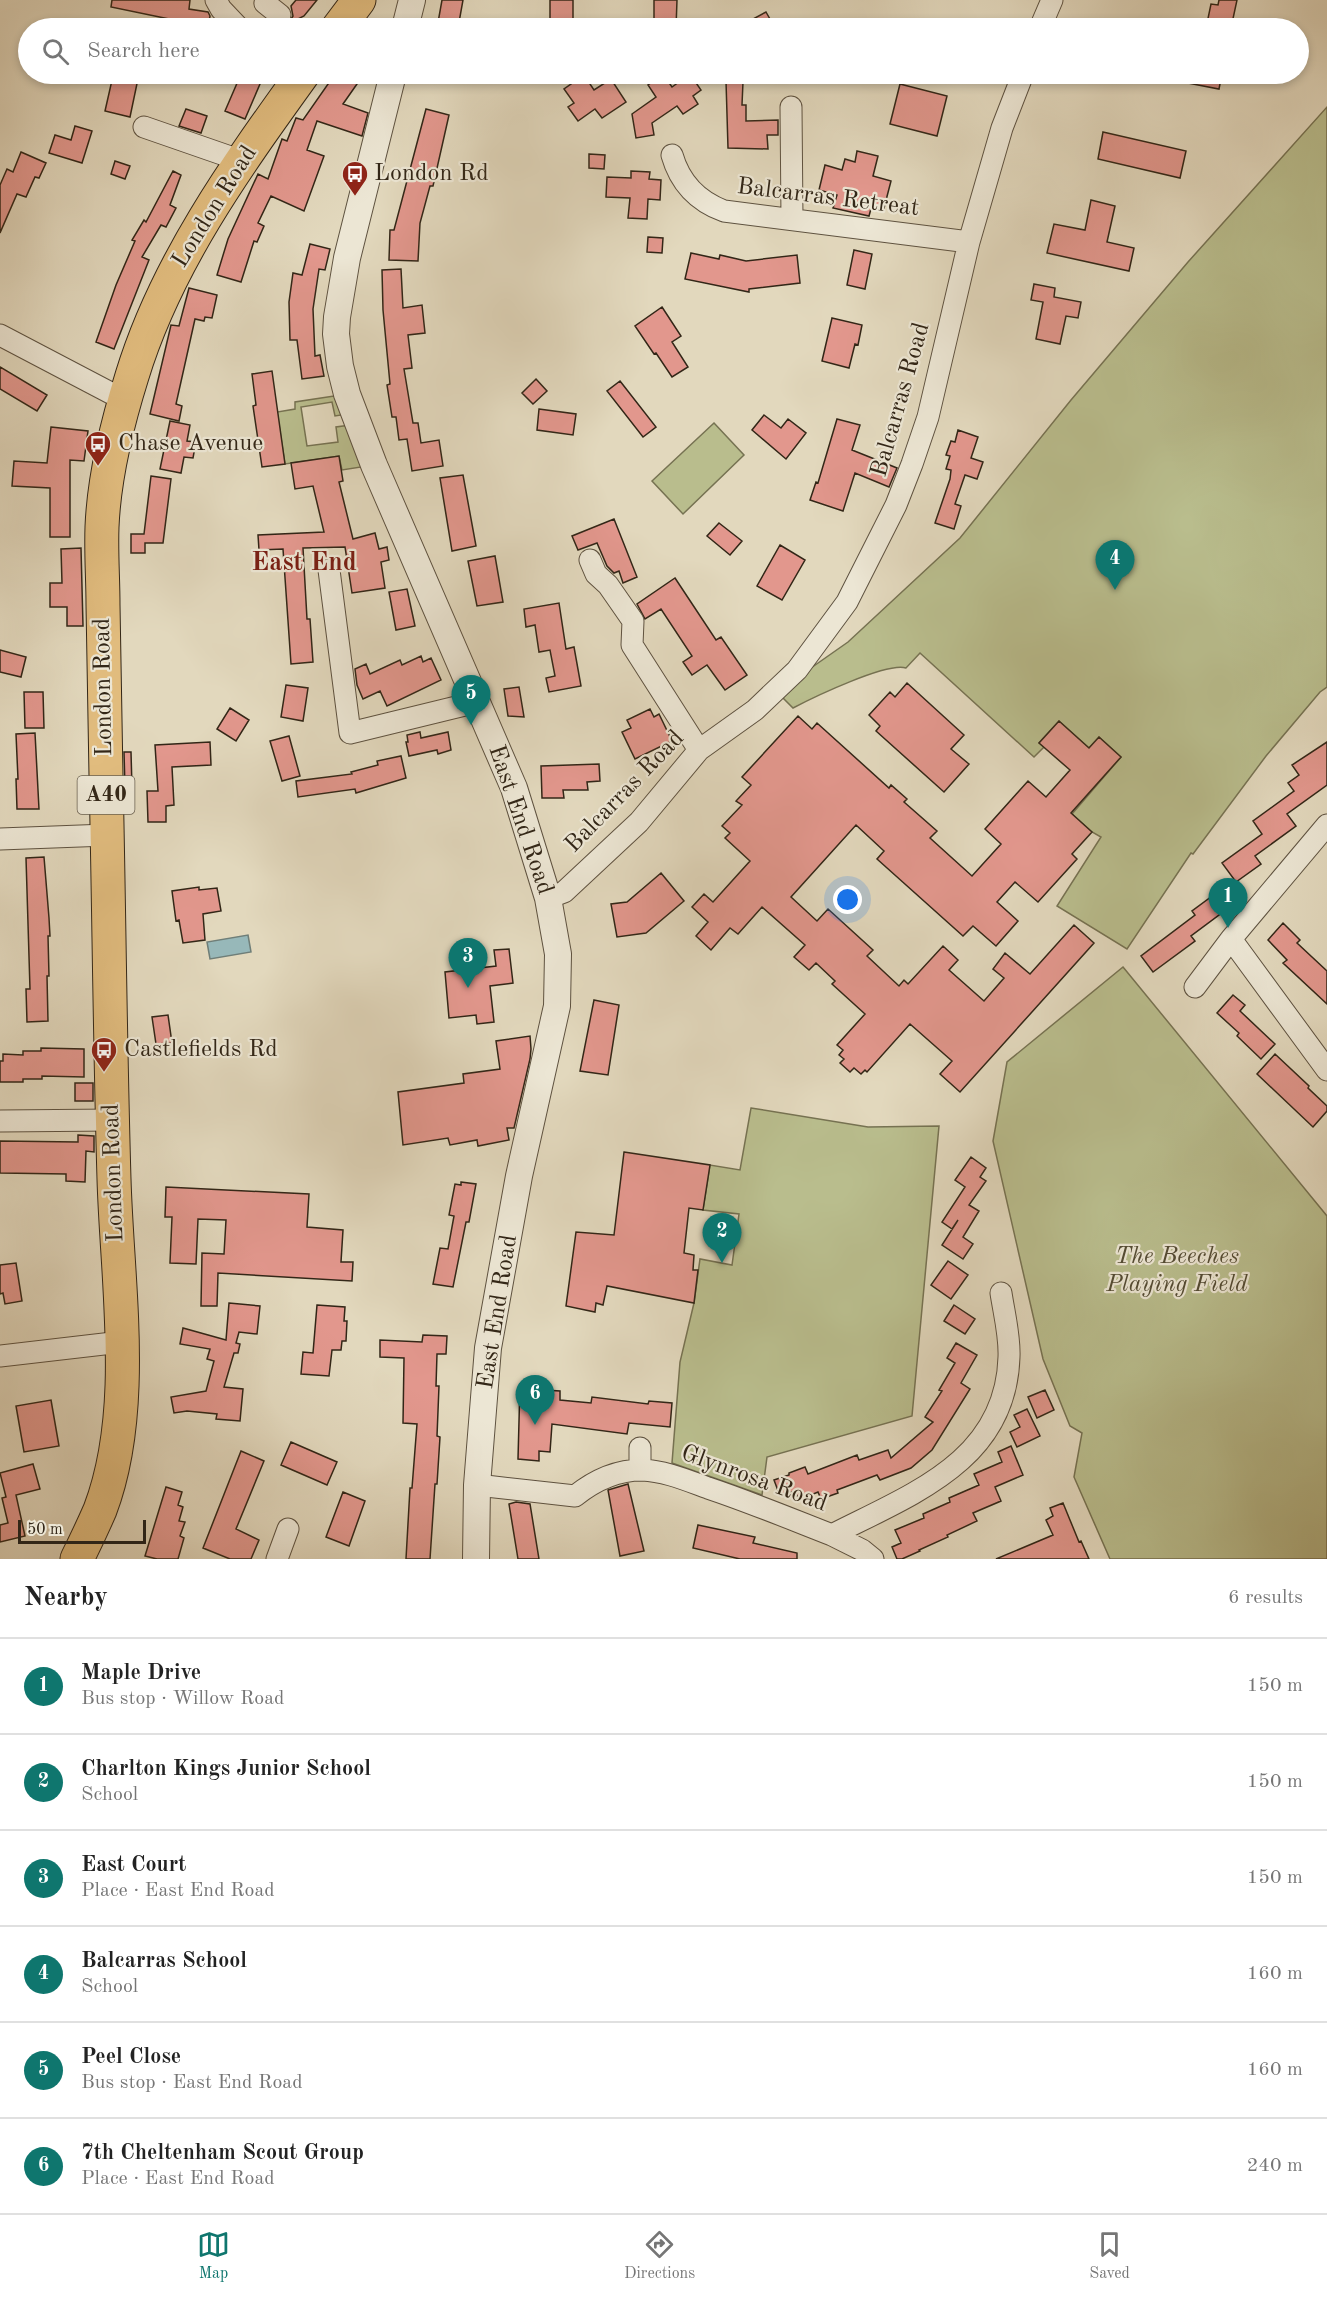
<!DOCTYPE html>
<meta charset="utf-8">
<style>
:root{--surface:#fff;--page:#f2f2f2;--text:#222;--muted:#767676;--line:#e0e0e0;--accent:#0f766e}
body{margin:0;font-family:"Old Standard TT",serif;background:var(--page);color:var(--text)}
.scale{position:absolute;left:18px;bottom:15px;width:128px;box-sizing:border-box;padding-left:6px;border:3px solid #322617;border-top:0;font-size:16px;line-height:21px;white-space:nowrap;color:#322617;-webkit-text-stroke:4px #ece6d4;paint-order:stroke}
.you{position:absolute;left:848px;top:900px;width:21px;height:21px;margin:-15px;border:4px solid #fff;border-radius:50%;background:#1a73e8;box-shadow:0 0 0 9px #1a73e833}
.badge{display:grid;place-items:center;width:39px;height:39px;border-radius:50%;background:var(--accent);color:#fff;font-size:20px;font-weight:700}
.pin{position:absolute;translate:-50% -50px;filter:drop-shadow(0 2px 3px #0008)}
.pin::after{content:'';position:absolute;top:32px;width:21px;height:18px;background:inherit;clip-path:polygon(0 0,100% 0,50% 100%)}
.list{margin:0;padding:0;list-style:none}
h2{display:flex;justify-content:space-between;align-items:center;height:78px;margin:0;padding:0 24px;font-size:26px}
h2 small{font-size:20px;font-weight:400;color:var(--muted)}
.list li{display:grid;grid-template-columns:39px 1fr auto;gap:18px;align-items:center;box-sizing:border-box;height:96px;padding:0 24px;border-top:2px solid var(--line)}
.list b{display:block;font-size:22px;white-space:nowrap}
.list p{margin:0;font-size:20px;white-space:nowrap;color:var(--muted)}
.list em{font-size:20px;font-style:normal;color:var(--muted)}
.icon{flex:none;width:33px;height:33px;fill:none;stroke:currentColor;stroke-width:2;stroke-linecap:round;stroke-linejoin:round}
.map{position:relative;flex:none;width:1327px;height:1559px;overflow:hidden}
.search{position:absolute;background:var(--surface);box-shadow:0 3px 9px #0003;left:18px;right:18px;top:18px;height:66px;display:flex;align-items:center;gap:15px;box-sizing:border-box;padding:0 21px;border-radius:33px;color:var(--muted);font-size:22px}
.sheet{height:654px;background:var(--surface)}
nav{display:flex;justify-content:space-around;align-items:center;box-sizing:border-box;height:84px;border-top:2px solid var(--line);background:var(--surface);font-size:16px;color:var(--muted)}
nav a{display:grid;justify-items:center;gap:3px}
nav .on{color:var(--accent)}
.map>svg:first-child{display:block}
.green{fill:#b9bd8d;stroke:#767252;stroke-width:1.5}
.water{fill:#97b8b9;stroke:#6f7e78;stroke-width:1.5}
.building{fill:#e2978d;stroke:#322617;stroke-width:1.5}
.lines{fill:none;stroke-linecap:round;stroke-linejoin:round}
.minor-casing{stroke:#5e5240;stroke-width:23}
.tertiary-casing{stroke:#5e5240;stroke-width:28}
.trunk-casing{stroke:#322617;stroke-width:35}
.minor{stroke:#ece6d4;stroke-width:21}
.tertiary{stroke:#ece6d4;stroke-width:26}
.trunk{stroke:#e1bc7e;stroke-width:33}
.labels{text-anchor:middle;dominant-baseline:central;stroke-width:4.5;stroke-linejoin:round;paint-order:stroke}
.shield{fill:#ece6d4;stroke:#6a6050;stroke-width:1.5}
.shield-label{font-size:22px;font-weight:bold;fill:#322617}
.poi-label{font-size:24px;fill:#322617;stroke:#ece6d4;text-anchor:start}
.street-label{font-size:24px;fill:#322617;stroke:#ece6d4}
.park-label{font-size:24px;font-style:italic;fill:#544c34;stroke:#ece6d4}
.neighbourhood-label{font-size:26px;font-weight:bold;fill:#7a1f14;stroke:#ece6d4}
</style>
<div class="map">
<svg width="1327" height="1559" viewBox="0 0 1327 1559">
<rect width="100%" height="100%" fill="#e2d8bd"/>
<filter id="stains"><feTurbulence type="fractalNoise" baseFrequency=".00333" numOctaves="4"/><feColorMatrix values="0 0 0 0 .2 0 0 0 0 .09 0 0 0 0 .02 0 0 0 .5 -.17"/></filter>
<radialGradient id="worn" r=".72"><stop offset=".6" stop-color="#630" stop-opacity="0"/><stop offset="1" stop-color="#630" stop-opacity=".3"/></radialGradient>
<path class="green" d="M1327,107v580l-7,5 -54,64 -73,98 -2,-1 -64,96 -70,-43 44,-69 -9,-5 -20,-18 49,-57 -22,-20 -10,11 -30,-27 -20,22 5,4 -10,10 -114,-104 -14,15c-19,-6 -92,29 -113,40l-12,-12 20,-21 47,-33 112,-104 111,-138 117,-138z
M347,394l7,19 -19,3 -3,-14 -31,5 6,39 31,-4 -2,-15 22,-3 16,41 -32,5 -3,-14 -54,8 -8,-52 18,-3v-7z
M714,423l30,32 -61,59 -31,-33z
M1123,967l204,249v343h-217l-36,-82 8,-44 -12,-7 -27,-67 -50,-218 14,-79z
M751,1108l117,19 71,-1 -27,290 -145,41 -5,38 -90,-32 8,-101 14,-59 6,-44 32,6 7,-51 -36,-4 7,-45 30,5z"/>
<path class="water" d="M248,935l3,17 -41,7 -3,-17z"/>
<path class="building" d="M112,0h78l-1,9 19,3 2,4 -2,11 -97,-20z
M296,0h21l-13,16 -16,8 5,-8 -2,-10z
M442,0h21l-5,28h-21z
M550,0h23v28h-23z
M654,0h23l-1,28h-22z
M1219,0h18l-6,28h-25l5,-24 7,1z
M766,12l9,16h-16l-6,-9z
M124,74h15l-9,43 -25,-6 7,-31 11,2z
M241,74h14l8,3 -18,42 -20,-8z
M335,74h29l-21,30 25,9 -6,23 -45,-15 -10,29 17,6 -20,55 -33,-15 -13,27 6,3 -7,16 -3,-1 -13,41 -24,-7 11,-36 30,-65 10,5 14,-40 5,2 9,-23 7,2z
M663,74l9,13 18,-13 11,16 -8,6 5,8 -15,10 -6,-8 -25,17 2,12 -18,3 -4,-24 24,-17 -8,-12z
M1172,74h50l-3,15 -47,-9z
M584,75l10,15 17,-11 15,23 -24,16 -7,-9 -17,12 -10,-14 6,-4 -10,-14z
M726,81l17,1 -1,23h4v16l32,-1v15h-11l1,14 -40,-1z
M900,84l47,12 -10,40 -47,-12z
M186,109l21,7 -6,17 -22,-7z
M426,109l23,6 -16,71h-3l-10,37 -2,38 -29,-1 1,-30h4z
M75,126l17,5 -10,32 -33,-10 6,-18 16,5z
M1103,132l83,19 -6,27 -82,-19z
M857,151l21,5 -5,20 18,5 -7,27 -12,-3 -3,11 -36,-8 4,-13 -18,-5 6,-25 17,5 3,-11 10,3z
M21,152l25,11 -7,15 -4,-1 -9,20 -9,-3 -17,39v-48l7,-16 6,3z
M589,154l16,1 -1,14 -15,-1z
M115,161l15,5 -5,13 -14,-5z
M173,171l8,4 -11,30 6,3 -10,19 -5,-2 -19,32 7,3 -35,89 -18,-7 20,-57 19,-44 -3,-1 12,-20 2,2z
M631,171l19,1 -1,7 12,1 -1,20 -12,-1 -1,20 -19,-1 2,-20 -24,-1 1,-20 24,1z
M1091,200l24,6 -8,36 27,6 -5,23 -82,-18 7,-29 31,6z
M648,237l15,1 -1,15 -15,-1z
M310,244l20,5 -5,21 -6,-1 -6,40 2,47 5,-1 4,21 -22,3 -5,-39h-7l-1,-38 4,-29 9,2z
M854,250l18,4 -7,35 -18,-4z
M691,253l28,6 1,-4 26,6 51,-6 3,28 -51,6v3l-64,-13z
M401,269l2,39 19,-3 3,28 -17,2 4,33 -8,1 9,54h5l3,20 18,-3 4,26 -31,5 -5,-32 -8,1 -3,-23h-4l-5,-32 3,-1 -7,-74 -1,-40z
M1034,284l21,4 -1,9 27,5 -3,16 -12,-2 -6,28 -24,-5 7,-37 -12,-2z
M189,288l28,7 -5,23 -7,-1 -1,4 -9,-2 -19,85 6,2 -3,15 -29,-7 21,-89 8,1z
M662,307l19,29 -9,6 16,25 -16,10 -16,-24 -2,1 -19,-28z
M832,318l30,7 -4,20 -3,-1 -6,24 -27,-7z
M0,367l47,28 -10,16 -37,-22z
M272,371l13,93 -23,3 -9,-61 3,-1 -4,-31z
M536,379l11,12 -14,13 -11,-11z
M620,381l36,46 -13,10 -36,-46z
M539,409l37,5 -3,21 -36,-5z
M764,415l17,13 7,-9 18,14 -20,26 -34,-29z
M837,419l23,6 -8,25 45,18 -8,19 -34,-14 -12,38 -33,-11 6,-18 2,1z
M170,421l20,4 -3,16 9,1 -3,16 -9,-1 -3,16 -21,-4z
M51,427l37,4 -4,30 -14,-1v77h-20v-49l-38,-2 2,-25 33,2z
M958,430l20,7 -7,21 12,4 -6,17 -12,-4 -10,29 6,2 -7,23 -19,-6 15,-44 1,-9 -5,-1 4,-13 -4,-1 5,-14 4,1z
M339,456l4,25 -4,1 14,57 22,-6 4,16 8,-2 2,13 -8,2 4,26 -33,5 -7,-46 -42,1 4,71h3l3,43 -22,2 -8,-115 -24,1 -1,-15 66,-3 -11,-46 -18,3 -4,-26z
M463,475l13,71 -24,5 -12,-73z
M151,476l20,3 -8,64h-18v10h-14v-19h13z
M614,519l23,58 -14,6 -4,-12 -5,2 -7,-7 -10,-23 -19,7 -6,-14z
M719,523l23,18 -12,14 -23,-19z
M780,545l25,15 -23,40 -25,-14z
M81,548l2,78h-16v-19h-17v-24h12l-1,-34z
M495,556l8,46 -26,4 -9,-45z
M675,578l41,62 5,-3 26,38 -22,15 -18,-25 -15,10 -9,-13 9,-6 -31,-47 -16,10 -8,-15z
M407,589l8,37 -19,4 -7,-38z
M559,603l7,46 8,-2 7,39 -32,6 -3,-14 9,-2 -5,-26 -11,2 -4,-27 -9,2 -2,-18z
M0,650l26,7 -5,20 -21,-5z
M421,656l2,6 8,-4 10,22 -54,26 -7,-15 -17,8 -6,-14 -2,-16 11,-5 4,10 30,-14 2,5z
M907,683l57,52 -13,14 18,15 -25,28 -68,-61 4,-5 -11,-11 21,-23 5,5z
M286,685l22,3 -5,33 -22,-4z
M519,687l5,30 -16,-1 -4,-27z
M24,692h19l1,36h-19z
M230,708l19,12 -13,21 -19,-12z
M650,709l4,8 5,-3 13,27 -37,18 -13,-27 9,-4 -4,-8z
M798,716l14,13 5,-6 72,65 2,-3 16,14 -3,3 33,29 -7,7 42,38 29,-32 -16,-15 43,-48 18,16 24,-27 -31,-27 20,-22 30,27 10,-11 22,20 -50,56 21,19 -20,22 5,5 -39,43 -23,-20 -18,20 21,19 -22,25 -23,-20 -10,10 -86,-77 7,-8 -28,-26 -65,72 26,24 11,-12 45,41 -6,6 32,30 5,-6 4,4 35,-38 15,14 -9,10 35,31 20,-23 -11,-9 12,-16 25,21 44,-49 20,18 -134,149 -20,-18 12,-13 -42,-37 -43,48 -2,-2 -4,4 -7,-6 -4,4 -10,-9 4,-4 -5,-4 4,-5 -6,-5 28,-31 -33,-30 3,-3 -19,-18 -7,7 -15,-13 11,-12 -43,-38 -24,27 -8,-6 -19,22 -15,-14 12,-14 -16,-15 12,-13 9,8 37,-41 -25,-23 5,-5 -8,-7 20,-21 -6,-4 15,-16 -9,-8z
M420,732l1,6 27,-6 3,18 -13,4 -1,-4 -28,6 -3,-14h2l-1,-7z
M35,733l4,76h-22l-1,-30h2l-2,-45z
M289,736l11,40 -18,5 -12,-40z
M210,742l1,23 -39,2 2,38 -8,1v16h-18l-1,-31h11l-3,-46z
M1327,742v43l-40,29 9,12 -41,30 6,8 -25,18 -14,-19 40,-29 -9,-13 41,-30 -6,-8 11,-8 -7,-10z
M124,752h7l1,36h-7z
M401,756l5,22 -50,15 -1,-4 -57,8 -2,-16 56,-7 -1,-2 27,-7 -1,-4z
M599,764l1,17 -13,1 1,8h-25l1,8h-22l-1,-32z
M44,857l5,61 1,18h-2l1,40h-2l1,45 -21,1 -1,-33h4l-4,-131z
M661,873l23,28 -38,32 -29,4 -6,-33 16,-2z
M199,887v3l18,-2 4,23 -18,3 2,26 -22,3 -4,-23 -3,1 -4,-30z
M1219,891l12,15 -40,30 4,5 -42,31 -12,-16 54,-41 -3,-4z
M1283,923l17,17 -3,3 30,28v33l-44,-41 4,-3 -19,-20z
M509,949l4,34 -23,3 4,36 -17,2 -1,-9 -27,3 -4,-46 51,-6 -2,-16z
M1233,995l12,10 -5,6 35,33 -14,15 -24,-23 2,-3 -22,-20z
M594,1000l25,5 -11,70 -28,-4z
M168,1015l4,28 -16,1 -4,-27z
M530,1036l1,13 -1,10 -16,69h-7l2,12 -31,6 -1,-6 -27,5 -2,-7 -45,7 -5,-53 66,-9 -1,-9 37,-5 -4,-28z
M41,1048l43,1v28l-42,-1v3h-19v3h-23v-21h3v-7l20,1v-4h18z
M1275,1054l34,32 -1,2 19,18v5l-14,16 -56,-53z
M75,1083h18v18h-18z
M78,1135l16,1v16l-8,-1 -1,31 -19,-1v-7l-66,-1v-32l78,1z
M624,1152l86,13 -7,45 -14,-2 -5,45 10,2 -1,15h5l-4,33 -87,-17 -4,19 -7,-2 -1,9 -29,-6 10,-74 38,3z
M971,1157l15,11 -6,9 6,4 -17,24 10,6 -16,26 10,7 -10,15 -21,-14 16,-25 -6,9 -10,-7 23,-35 -10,-7z
M461,1182l15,2 -7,38h-3l-13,65 -20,-3 7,-36 8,1 6,-33 -5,-1 6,-31 6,1z
M166,1187l143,7 -2,33 36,3 -2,32h12l-1,19 -134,-8 -1,33h-16l1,-53 22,1 2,-34 -28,-1 -2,45 -26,-1 2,-46h-7z
M948,1261l20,14 -17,24 -20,-14z
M16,1263l6,38 -17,3 -2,-11 -3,1v-29z
M229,1303l31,3 -3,28 -18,-2 -3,11 4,1 -2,9h-4l-10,34 19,2 -3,32 -24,-2 1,-5 -30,-3 -13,2 -3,-16 35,-6 8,-30 -7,-2 3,-10 -30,-5 3,-16 43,12z
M317,1305l28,2 -1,14h3l-1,20h-4l-1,9h-9l-3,26 -28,-2 2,-22 10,1z
M954,1305l21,14 -10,15 -21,-13z
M423,1335l24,1 -1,18h-9l-1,32h3l-2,50 3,1 -3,47h-2l-5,75h-24l4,-71h2l5,-64 -14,-1 1,-65 -24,-1v-17l42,2z
M956,1343l21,12 -16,28 9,6 -38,61 -21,18 -31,12 -3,-5 -40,15 1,3 -17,6 -3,-7 -19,8 -4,-9 -15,5 -6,-16 15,-5v-2l16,-6 3,7 49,-19 2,5 29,-10 3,8 42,-36 -8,-5 17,-26 -3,-1 16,-27 -8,-5z
M520,1384l24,2v4l16,1v9l31,3 1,-6 56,7 1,-3 23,2 -2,24 -41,-4 -2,11 -75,-10 -2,28 -11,-1v10l-21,-2z
M1045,1390l9,20 -17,8 -9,-21z
M51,1400l8,46 -35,6 -8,-46z
M1027,1409l13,27 -23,11 -7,-15 10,-5 -6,-12z
M291,1442l46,20 -10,23 -46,-20z
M1011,1446l12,29 -28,12 6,14 -28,12 4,8 -30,14 1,2 -29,13 1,1 -18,8h-5l-5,-12 9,-4 -6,-13 29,-12 -1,-4 27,-12 -1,-4 30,-13 -5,-11 28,-12 -4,-10z
M241,1451l23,10 -28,68 23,11 -8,19h-21l-27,-11z
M33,1464l7,25 -24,6 9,41 -25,6v-17l8,-2 -6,-25 4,-1 -6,-24z
M628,1484l16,67 -24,5 -12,-66z
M166,1487l16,5 -4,13 5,2 -4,14 6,1 -5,14 4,2 -6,21h-21l-12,-3z
M343,1492l22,9 -16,45 -23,-9z
M516,1502l14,2 9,55h-21l-9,-55z
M1063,1503l16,39 2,-1 8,18h-93l57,-24 -7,-15 7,-4 -3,-8z
M698,1525l57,12 -2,6 44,10v6h-57l-47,-11z"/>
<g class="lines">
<g class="minor-casing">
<path id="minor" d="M216,0l5,9 18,19
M266,0l-1,3 15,12
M1040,28l12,-28
M791,107l1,112
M144,127l98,34
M672,155c8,28 25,46 52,56l245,31
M0,335l124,65
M590,560l6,14 12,11 25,36 -1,24 67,105
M329,570l21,163 127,-31
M0,839l107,-4
M548,898l16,-6 75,-70 60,-72 56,-40 42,-40 50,-68 49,-97 16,-41 16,-47 41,-175 33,-114 21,-54
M1231,939l96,131
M1195,987l36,-48 96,-114
M0,1121l113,-1
M0,1356l121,-14
M640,1448v22
M477,1485l98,11c20,-16 41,-26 67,-26 23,1 44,10 66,18 42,14 83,31 124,47 80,-41 174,-74 177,-178 1,-21 -5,-44 -8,-64
M832,1535l30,15 11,9
M277,1559l11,-30"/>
</g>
<g class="tertiary-casing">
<path id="tertiary" d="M405,28l7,-28
M393,74l-46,184 -10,59 -1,17 4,32 7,28 27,71 140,323 34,110 10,56 -1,52 -38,170 -31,172 -11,137 -1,74"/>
</g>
<g class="trunk-casing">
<path id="trunk" d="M338,28l21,-28
M77,1559c8,-16 16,-33 23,-49 38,-100 17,-226 14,-331 -4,-135 -5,-269 -8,-403 -1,-57 -2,-114 -3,-171 0,-26 -2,-52 -1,-78 2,-51 15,-103 30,-151 34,-112 104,-209 171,-302"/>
</g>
<use href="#minor" class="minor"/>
<use href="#tertiary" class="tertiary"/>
<use href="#trunk" class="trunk"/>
</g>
<defs>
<g id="bus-pin" transform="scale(1.35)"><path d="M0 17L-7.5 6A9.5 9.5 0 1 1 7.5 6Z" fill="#8f2418" stroke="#ece6d4"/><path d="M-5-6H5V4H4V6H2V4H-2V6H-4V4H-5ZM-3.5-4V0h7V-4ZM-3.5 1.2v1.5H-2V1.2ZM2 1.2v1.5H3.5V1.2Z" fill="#fff"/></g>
</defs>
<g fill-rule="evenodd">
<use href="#bus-pin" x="355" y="174"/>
<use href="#bus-pin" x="98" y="444"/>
<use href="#bus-pin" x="104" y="1050"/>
</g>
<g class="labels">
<rect class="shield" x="77.5" y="776" width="57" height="38" rx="4.5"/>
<g class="shield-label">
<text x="106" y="795">A40</text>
</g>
<g class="poi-label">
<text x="374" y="174">London Rd</text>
<text x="118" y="444">Chase Avenue</text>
<text x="124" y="1050">Castlefields Rd</text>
</g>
<g class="street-label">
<text transform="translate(828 198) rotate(7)">Balcarras Retreat</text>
<text transform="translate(215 207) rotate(-58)">London Road</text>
<text transform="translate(901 400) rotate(-74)">Balcarras Road</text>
<text transform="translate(104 687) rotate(-91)">London Road</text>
<text transform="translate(625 792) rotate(-46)">Balcarras Road</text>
<text transform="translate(520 820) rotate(71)">East End Road</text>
<text transform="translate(114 1173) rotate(-92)">London Road</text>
<text transform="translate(498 1312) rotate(-81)">East End Road</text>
<text transform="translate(754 1479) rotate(20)">Glynrosa Road</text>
</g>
<g class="park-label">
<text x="1177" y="1257">The Beeches<tspan x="1177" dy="28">Playing Field</tspan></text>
</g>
<g class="neighbourhood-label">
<text x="304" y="563">East End</text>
</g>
</g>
<rect width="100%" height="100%" filter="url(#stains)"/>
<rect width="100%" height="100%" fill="url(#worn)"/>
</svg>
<div class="scale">50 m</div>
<div class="you"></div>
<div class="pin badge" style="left:1228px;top:928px">1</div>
<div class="pin badge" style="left:722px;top:1263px">2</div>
<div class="pin badge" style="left:468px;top:988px">3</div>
<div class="pin badge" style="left:1115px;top:590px">4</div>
<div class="pin badge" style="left:471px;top:725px">5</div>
<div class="pin badge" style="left:535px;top:1425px">6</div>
<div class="search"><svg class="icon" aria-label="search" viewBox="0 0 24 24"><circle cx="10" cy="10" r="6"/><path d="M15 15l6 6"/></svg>Search here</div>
</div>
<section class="sheet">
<h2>Nearby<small>6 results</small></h2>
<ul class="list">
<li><span class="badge">1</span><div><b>Maple Drive</b><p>Bus stop · Willow Road</p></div><em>150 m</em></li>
<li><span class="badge">2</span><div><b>Charlton Kings Junior School</b><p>School</p></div><em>150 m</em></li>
<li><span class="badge">3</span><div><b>East Court</b><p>Place · East End Road</p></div><em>150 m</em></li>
<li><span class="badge">4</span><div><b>Balcarras School</b><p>School</p></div><em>160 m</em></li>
<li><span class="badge">5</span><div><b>Peel Close</b><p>Bus stop · East End Road</p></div><em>160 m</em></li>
<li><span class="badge">6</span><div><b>7th Cheltenham Scout Group</b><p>Place · East End Road</p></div><em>240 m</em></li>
</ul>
</section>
<nav>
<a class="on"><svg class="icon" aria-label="map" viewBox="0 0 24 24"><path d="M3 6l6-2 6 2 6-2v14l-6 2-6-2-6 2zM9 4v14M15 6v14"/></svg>Map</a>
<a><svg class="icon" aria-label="directions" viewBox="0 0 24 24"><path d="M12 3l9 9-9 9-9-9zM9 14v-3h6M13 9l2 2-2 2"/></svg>Directions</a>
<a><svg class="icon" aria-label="saved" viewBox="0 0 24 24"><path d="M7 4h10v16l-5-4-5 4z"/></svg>Saved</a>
</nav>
